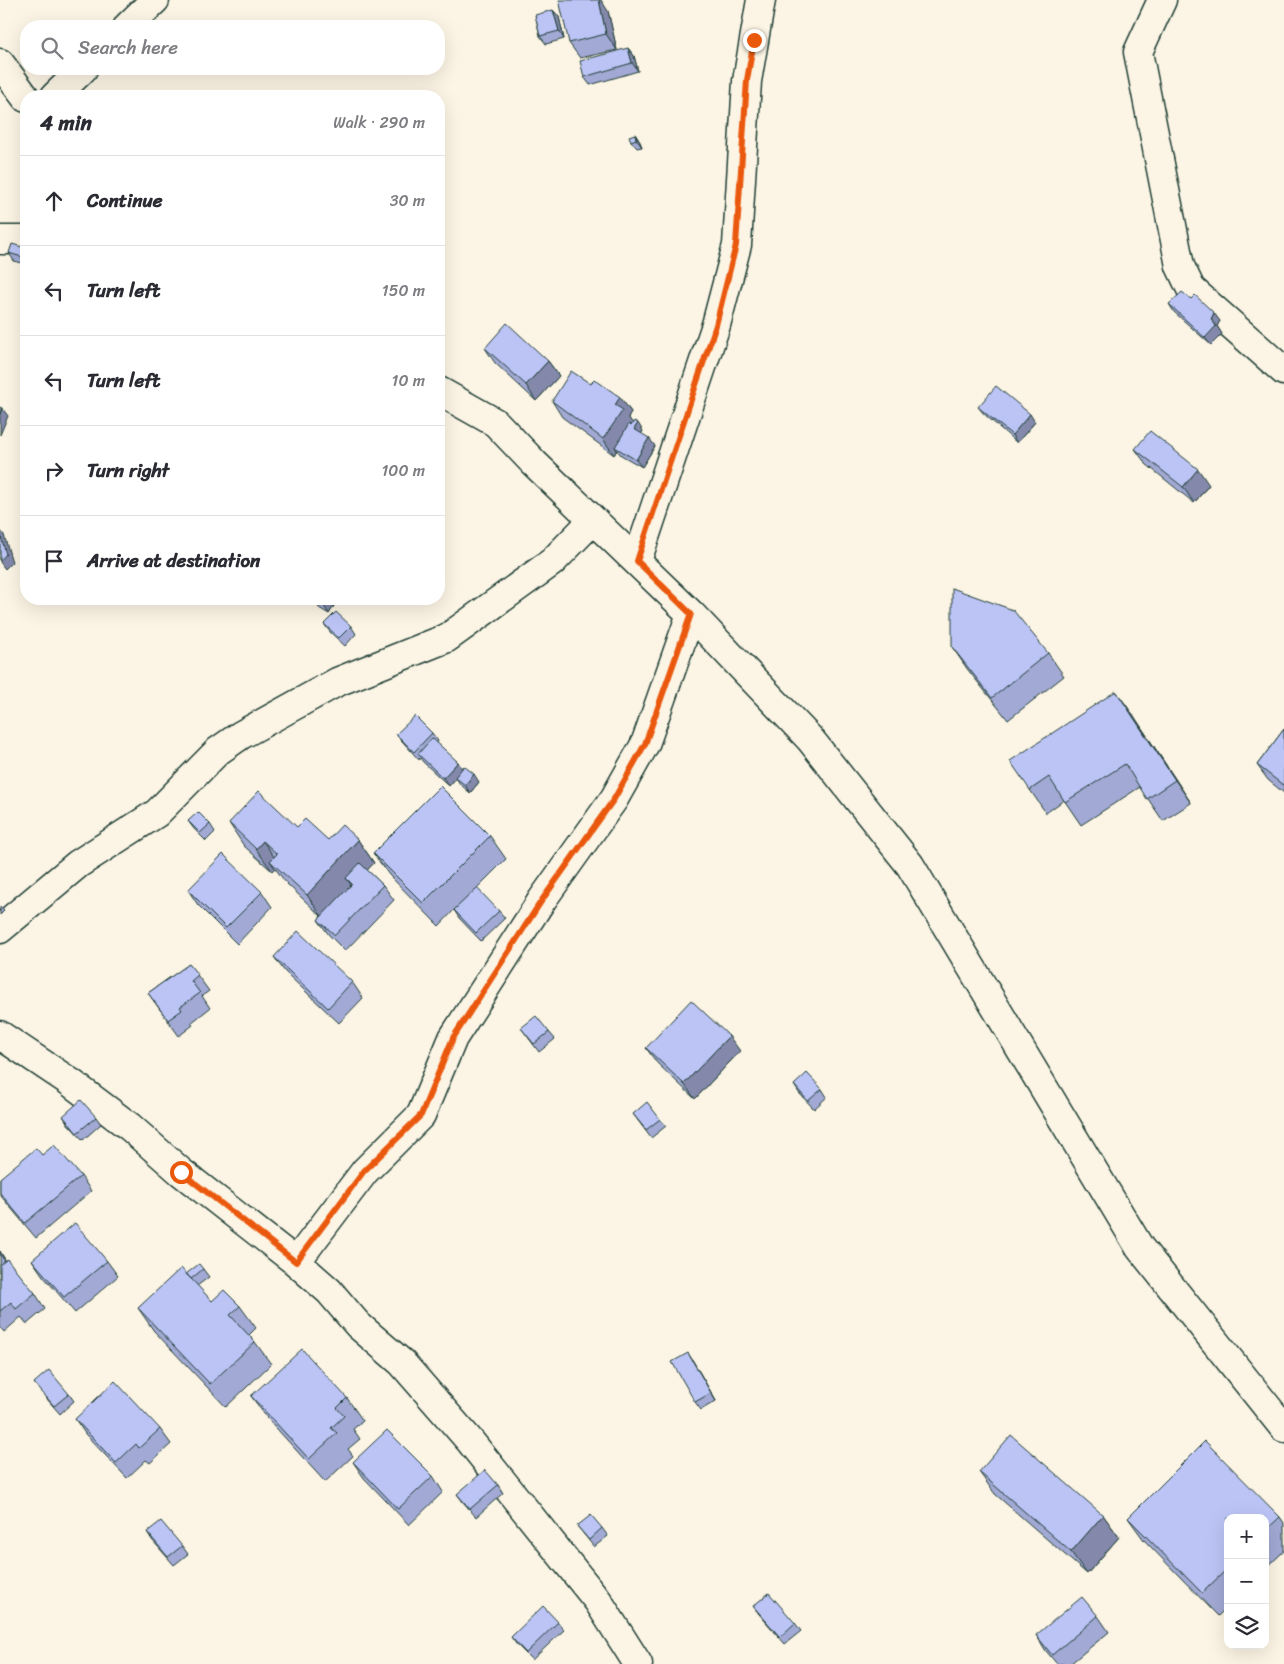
<!DOCTYPE html>
<meta charset="utf-8">
<style>
:root{--surface:#fff;--page:#f2f2f3;--text:#2b2b33;--muted:#7c7c81;--line:#e1e1e2}
body{margin:0;font-family:Sriracha,sans-serif;background:var(--page);color:var(--text)}
.controls{position:absolute;right:15px;bottom:15px;display:grid;overflow:hidden;border-radius:10px;box-shadow:0 5px 20px #0002}
.controls button{width:45px;height:45px;display:grid;place-items:center;padding:0;border:0;border-bottom:1px solid var(--line);background:var(--surface);color:var(--text);font:25px sans-serif}
.stop{position:absolute;width:15px;height:15px;margin:-11px;border:4px solid #ea580c;border-radius:50%;background:#fff}
.stop.end{background:#ea580c;border-color:#fff;box-shadow:0 1px 5px #0008}
.list{margin:0;padding:0;list-style:none}
h2{display:flex;justify-content:space-between;align-items:center;height:65px;margin:0;padding:0 20px;font-size:21px}
h2 small{font-size:16px;font-weight:400;color:var(--muted)}
.list li{display:grid;grid-template-columns:32px 1fr auto;gap:15px;align-items:center;box-sizing:border-box;height:90px;padding:0 20px;border-top:1px solid var(--line)}
.list b{display:block;font-size:19px;white-space:nowrap}
.list em{font-size:16px;font-style:normal;color:var(--muted)}
.icon{flex:none;width:28px;height:28px;fill:none;stroke:currentColor;stroke-width:2;stroke-linecap:round;stroke-linejoin:round}
.map{position:relative;flex:none;width:1284px;height:1664px;overflow:hidden}
.search{position:absolute;background:var(--surface);box-shadow:0 5px 20px #0002;left:20px;top:20px;width:425px;height:55px;display:flex;align-items:center;gap:12px;box-sizing:border-box;padding:0 18px;border-radius:20px;color:var(--muted);font-size:19px}
.panel{position:absolute;background:var(--surface);box-shadow:0 5px 20px #0002;left:20px;top:90px;width:425px;height:515px;border-radius:20px}
.map>svg:first-child{display:block}
.lines{fill:none;stroke-linecap:round;stroke-linejoin:round}
.street-casing{stroke:#1f3d34;stroke-width:31}
.street{stroke:#fcf5e5;stroke-width:28}
.wall{fill:#a2a9d4;stroke:#1f3d34}
.shaded-wall{fill:#8489ac;stroke:#1f3d34}
.building{fill:#bcc4f6;stroke:#1f3d34}
.route{stroke:#ea580c;stroke-width:6}
</style>
<div class="map">
<svg width="1284" height="1664" viewBox="0 0 1284 1664">
<rect width="100%" height="100%" fill="#fcf5e5"/>
<filter id="ink" filterUnits="userSpaceOnUse"><feTurbulence type="fractalNoise" baseFrequency=".02" numOctaves="2"/><feDisplacementMap in="SourceGraphic" scale="10" xChannelSelector="R" yChannelSelector="G"/><feConvolveMatrix kernelMatrix="1 2 1 2 8 2 1 2 1" color-interpolation-filters="sRGB"/></filter>
<g filter="url(#ink)">
<g class="lines">
<g class="street-casing">
<path id="street" d="M1162,0l-24,52 42,214 11,23 93,82
M128,26l27,-26
M0,63l26,35
M55,96l28,-27
M0,240h26
M439,391l57,32 38,40 157,151 119,125 100,126 230,383 144,180
M637,561l79,-236 21,-80 10,-164 14,-81
M0,929l78,-65 79,-51 61,-62 23,-16 96,-53 110,-44 105,-76 41,-42
M0,1035l70,47 60,45 51,45 115,90 33,29 29,34 44,38 68,78 128,160 40,63
M296,1262l69,-91 56,-56 32,-77 89,-138 72,-101 31,-55 46,-130"/>
</g>
<use href="#street" class="street"/>
</g>
<path class="wall" d="M553,10l6,7 5,22 -18,5 -6,-8z
M608,11l9,39 -37,8 -11,-15z
M628,48l6,8 4,15 -48,14 -6,-8z
M635,134l5,8 2,5 -5,1 -6,-7z
M26,248v16l-12,-3 -5,-8z
M1169,304l51,17 -3,5 5,8 -11,11 -37,-33z
M485,348l63,13 11,15 -23,25 -41,-38z
M591,384l29,13 11,15 -3,5 4,6 11,8 -2,3 14,12 -13,21 -21,-12 -4,-5 -3,5 -52,-38 -10,-16z
M978,407l57,15 -18,21 -33,-29z
M1135,449l74,36 -15,18 -48,-39z
M338,599l-9,15 -10,-6 -6,-8z
M324,624l27,2 5,8 -11,12 -15,-14z
M952,647l96,6 16,23 -56,44 -40,-50z
M1132,713l59,90 -28,18 -23,-34 -59,38 -17,-25 -18,13 -16,-23z
M1284,729v64l-16,-13 -11,-15z
M432,733l6,8 -1,2 25,25 17,14 -9,11 -10,-9 -4,-6 -7,8 -26,-24 -3,-4 -1,2 -17,-19 -6,-7z
M188,821l22,3 5,8 -9,9 -12,-12z
M229,823l68,4 31,13h30l16,23 -7,7 16,15 11,15 -49,51 -16,-16 -11,-15 3,-4 -35,-33 -11,-15 -3,3 -28,-25z
M490,836l16,23 -34,34 27,18 6,7 -24,23 -22,-23 -5,-8 -15,16 -50,-51 -16,-22z
M188,890l74,2 10,15 -35,37 -39,-39z
M0,906l4,5 -4,4z
M274,957l78,25 11,16 -24,25 -54,-51z
M189,964l20,27 -7,5 8,12 -19,15 2,2 -14,11 -31,-43z
M521,1028l28,4 6,7 -16,13z
M646,1048l94,3 -45,48 -38,-36z
M794,1085l28,4 5,8 -13,12 -15,-16z
M633,1114l27,5 6,7 -15,12z
M63,1116l33,1 5,7 -18,16 -15,-16z
M42,1155l39,21 10,15 -55,47 -36,-43v-17z
M0,1251l5,9 30,33 10,16 -18,15 -6,-7 -17,15 -4,-5z
M32,1260l75,1 11,15 -43,37 -32,-37z
M203,1269l6,8 -12,9 15,15 28,5 16,22 -7,7 6,7 16,22 -45,43 -72,-76 -16,-23 48,-34z
M693,1361l23,40 -15,9 -6,-8z
M34,1383l35,11 5,7 -14,13 -20,-23z
M251,1396l96,2 16,23 -10,8 7,10 -12,10 5,7 -28,26 -58,-64z
M75,1419l85,10 11,15 -21,19 -4,-3 -19,18 -41,-43z
M353,1462l80,14 10,16 -34,33 -45,-47z
M979,1472l124,43 16,22 -32,37 -92,-80z
M498,1485l5,8 -27,24 -13,-15 -6,-8z
M1280,1517l4,6v28l-19,18v-51h-37v88l-10,10 -74,-76 -16,-22z
M577,1526l25,2 6,8 -14,11z
M147,1532l35,14 6,8 -14,11 -22,-25z
M753,1606l42,17 6,8 -16,13 -26,-30z
M1098,1616l11,16 -39,32h-13l-11,-13 -10,-16z
M558,1622l6,8 -32,30 -16,-16 -5,-7z"/>
<path class="shaded-wall" d="M599,0h2l7,11 9,39 -11,-16z
M553,10l6,7 5,22 -5,-8z
M628,48l6,8 4,15 -6,-8z
M635,134l5,8 2,5 -6,-8z
M1214,313l6,8 -3,5 5,8 -11,11 -6,-7 6,-19z
M548,361l11,15 -23,25 -10,-16z
M620,397l11,15 -3,5 6,8 -19,22 2,3 -3,5 -11,-16 12,-34z
M2,408l6,8 -8,19v-21z
M1030,414l5,8 -18,21 -5,-8z
M638,423l5,8 -4,6 -5,-8z
M649,438l6,8 -13,21 -6,-7z
M1198,469l11,16 -15,18 -11,-16z
M0,530l4,5 8,27 -7,7 -5,-7z
M328,599h10l-9,15 -5,-8z
M1116,691l16,22 59,90 -16,-23z
M458,762l5,8 -14,16 -6,-8z
M474,774l5,8 -9,11 -5,-8z
M358,840l16,23 -21,22 -7,-7 6,8 -29,32 -16,-23z
M263,841l16,23 -9,-3 5,7 -3,3 -16,-22z
M729,1036l11,15 -45,48 -11,-15z
M0,1251l10,17 -10,-14z
M688,1353l5,8 23,40 -5,-8z
M1103,1515l16,22 -32,37 -16,-22z"/>
<path class="building" d="M559,0h40l7,34 -37,9z
M553,10l6,21 -19,5 -5,-21z
M628,48l4,15 -48,14 -4,-16z
M635,134l1,5 -5,2 -2,-5z
M12,244l14,4v5l-1,5 -16,-5z
M1182,292l9,7 4,-4 19,18 -3,6 5,7 -11,12 -36,-34z
M507,323l41,38 -22,24 -41,-37z
M571,371l20,13 3,-5 26,18 -5,8 8,5 -20,29 -51,-38z
M996,386l34,28 -18,21 -34,-28z
M0,407l2,1 -2,6z
M634,421l4,2 -4,6 15,9 -13,22 -21,-13 14,-23 2,2z
M1150,431l48,38 -15,18 -48,-38z
M0,533l6,21 -6,7z
M952,588l61,22 35,43 -56,45 -40,-51z
M314,599h14l-4,7 -11,-6z
M336,612l15,14 -12,12 -15,-14z
M1116,691l59,89 -28,19 -22,-35 -60,38 -16,-25 -19,13 -20,-29z
M415,716l17,17 -18,19 -18,-18z
M1284,729v54l-1,2 -26,-20z
M432,738l26,24 -15,16 -25,-24z
M464,766l10,8 -9,11 -10,-8z
M440,786l50,50 -67,67 -50,-50z
M259,791l38,36 8,-8 23,21 14,-15 16,15 -51,55 -37,-34 7,-7 -14,-13 -7,8 -27,-26z
M198,812l12,12 -10,9 -12,-12z
M223,854l39,38 -36,36 -38,-38z
M360,863l23,22 -48,50 -17,-15 34,-36 -6,-6z
M477,888l22,23 -23,22 -22,-23z
M298,931l54,51 -24,26 -54,-51z
M189,964l9,11 -7,6 9,12 -20,14 2,3 -14,10 -20,-27z
M691,1000l38,36 -45,48 -38,-36z
M536,1016l13,16 -15,12 -13,-16z
M807,1073l15,16 -14,12 -14,-16z
M81,1100l15,17 -19,16 -14,-17z
M647,1102l13,17 -14,11 -13,-16z
M54,1145l27,31 -56,47 -25,-30v-15l36,-30 6,7z
M75,1223l32,38 -43,36 -32,-37z
M7,1259l28,34 -19,16 -5,-7 -11,9v-46z
M199,1264l4,5 -12,10 -5,-5z
M181,1268l31,33 12,-11 16,16 -10,9 25,27 -45,42 -72,-76z
M302,1349l45,49 -10,10 7,8 -13,12 6,5 -28,26 -58,-63z
M688,1353l23,40 -16,9 -23,-40z
M49,1370l20,24 -15,12 -20,-23z
M115,1381l45,48 -21,19 -3,-4 -20,19 -41,-44z
M387,1430l46,46 -35,33 -45,-47z
M1011,1435l92,80 -32,37 -92,-80z
M1205,1441l75,76 -15,14v-13h-37v50l-26,25 -74,-75z
M485,1470l13,15 -28,24 -13,-15z
M591,1515l11,13 -13,12 -12,-14z
M161,1521l21,25 -14,11 -21,-25z
M769,1593l26,30 -15,14 -27,-31z
M1082,1597l16,19 -46,39 -16,-20z
M543,1606l15,16 -32,31 -15,-16z"/>
</g>
<g class="lines" filter="url(#ink)">
<path class="route" d="M181,1172l115,90 68,-91 57,-56 32,-77 89,-138 72,-101 31,-55 46,-130 -54,-53 79,-236 20,-80 11,-165 7,-40"/>
</g>
</svg>
<div class="controls">
<button>+</button>
<button>−</button>
<button><svg class="icon" aria-label="layers" viewBox="0 0 24 24"><path d="M12 4l9 5-9 5-9-5zM3 14l9 5 9-5"/></svg></button>
</div>
<div class="stop" style="left:181px;top:1172px"></div>
<div class="stop end" style="left:754px;top:40px"></div>
<div class="search"><svg class="icon" aria-label="search" viewBox="0 0 24 24"><circle cx="10" cy="10" r="6"/><path d="M15 15l6 6"/></svg>Search here</div>
<section class="panel">
<h2>4 min<small>Walk · 290 m</small></h2>
<ul class="list">
<li><svg class="icon" aria-label="ahead" viewBox="0 0 24 24"><path d="M12 20V5M6 11l6-6 6 6"/></svg><div><b>Continue</b></div><em>30 m</em></li>
<li><svg class="icon" aria-label="left" viewBox="0 0 24 24"><path d="M17 20v-9H6M10 6l-5 5 5 5"/></svg><div><b>Turn left</b></div><em>150 m</em></li>
<li><svg class="icon" aria-label="left" viewBox="0 0 24 24"><path d="M17 20v-9H6M10 6l-5 5 5 5"/></svg><div><b>Turn left</b></div><em>10 m</em></li>
<li><svg class="icon" aria-label="right" viewBox="0 0 24 24"><path d="M7 20v-9h11M14 6l5 5-5 5"/></svg><div><b>Turn right</b></div><em>100 m</em></li>
<li><svg class="icon" aria-label="arrive" viewBox="0 0 24 24"><path d="M6 21V4h12l-3 4 3 4H6"/></svg><div><b>Arrive at destination</b></div></li>
</ul>
</section>
</div>
